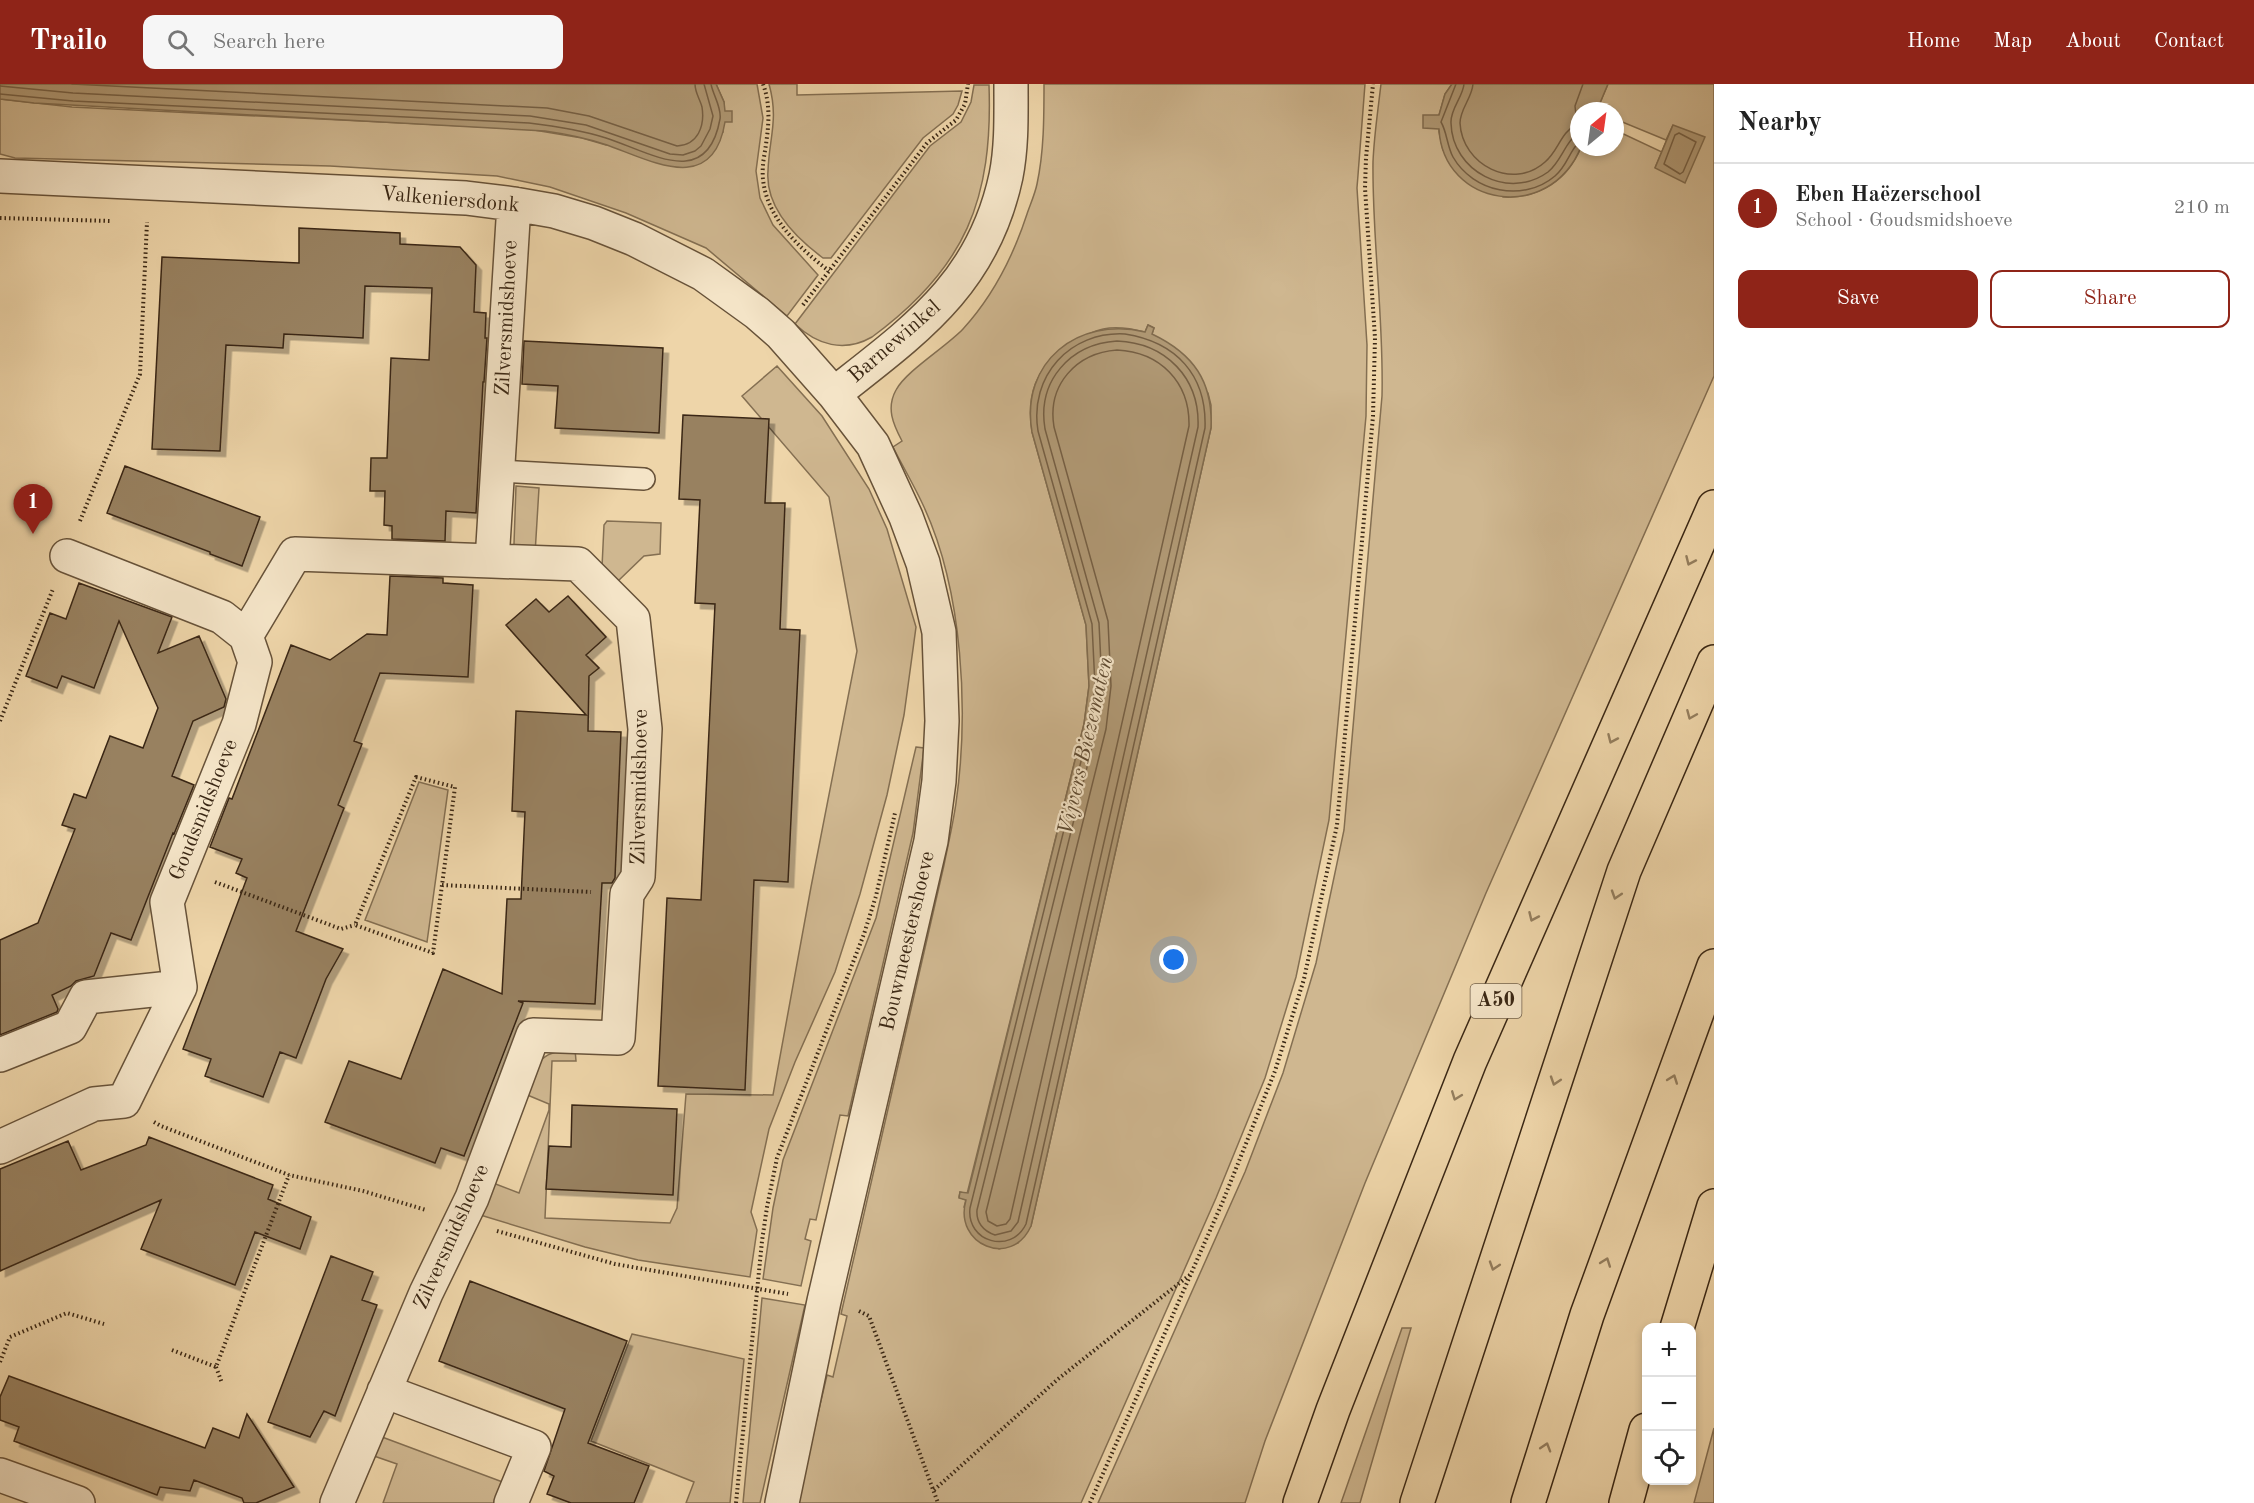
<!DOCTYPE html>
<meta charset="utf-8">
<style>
:root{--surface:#fff;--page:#f6f6f6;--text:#222;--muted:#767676;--line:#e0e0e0;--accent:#8f2418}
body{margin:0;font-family:"Old Standard TT",serif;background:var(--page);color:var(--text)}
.controls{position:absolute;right:18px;bottom:18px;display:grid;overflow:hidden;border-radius:12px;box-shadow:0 3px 9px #0003}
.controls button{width:54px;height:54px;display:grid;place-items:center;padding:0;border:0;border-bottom:2px solid var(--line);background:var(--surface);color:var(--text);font:30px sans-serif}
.compass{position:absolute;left:1570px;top:18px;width:54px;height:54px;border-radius:50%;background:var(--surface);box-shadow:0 3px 9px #0003;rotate:29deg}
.you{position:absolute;left:1174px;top:876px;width:21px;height:21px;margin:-15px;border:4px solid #fff;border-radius:50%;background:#1a73e8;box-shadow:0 0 0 9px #1a73e833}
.badge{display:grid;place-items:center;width:39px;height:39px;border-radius:50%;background:var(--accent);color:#fff;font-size:20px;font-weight:700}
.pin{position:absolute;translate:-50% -50px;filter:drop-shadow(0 2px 3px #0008)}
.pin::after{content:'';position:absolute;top:32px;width:21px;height:18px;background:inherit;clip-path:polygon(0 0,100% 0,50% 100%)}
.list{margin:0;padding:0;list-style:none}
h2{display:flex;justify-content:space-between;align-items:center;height:78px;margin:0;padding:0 24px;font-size:26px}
h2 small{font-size:20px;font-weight:400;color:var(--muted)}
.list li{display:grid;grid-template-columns:39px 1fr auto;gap:18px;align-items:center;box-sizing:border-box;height:90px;padding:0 24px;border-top:2px solid var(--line)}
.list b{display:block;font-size:22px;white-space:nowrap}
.list p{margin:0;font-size:20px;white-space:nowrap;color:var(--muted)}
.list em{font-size:20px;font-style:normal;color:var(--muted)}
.actions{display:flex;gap:12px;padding:18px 24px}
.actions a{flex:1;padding:14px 0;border:2px solid var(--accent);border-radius:12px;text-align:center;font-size:21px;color:var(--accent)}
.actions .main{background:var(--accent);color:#fff}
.icon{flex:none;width:33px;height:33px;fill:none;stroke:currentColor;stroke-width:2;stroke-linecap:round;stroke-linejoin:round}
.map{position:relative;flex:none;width:1714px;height:1419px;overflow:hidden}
header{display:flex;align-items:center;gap:36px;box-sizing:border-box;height:84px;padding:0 30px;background:var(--accent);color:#fff}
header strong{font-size:28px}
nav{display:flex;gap:33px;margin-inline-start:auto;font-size:21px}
.search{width:420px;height:54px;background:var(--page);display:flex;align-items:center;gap:15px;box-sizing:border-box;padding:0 21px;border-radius:12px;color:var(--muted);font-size:22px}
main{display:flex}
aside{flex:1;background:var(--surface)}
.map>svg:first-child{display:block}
.green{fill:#cfb790;stroke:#846f52;stroke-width:1.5;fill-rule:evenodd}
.water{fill:#b19a76;stroke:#816c4f;stroke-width:1.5}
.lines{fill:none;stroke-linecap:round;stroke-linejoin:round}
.shore{stroke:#766045;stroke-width:1.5}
.building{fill:#988161;stroke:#3a2714;stroke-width:1.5;filter:url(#shadow)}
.lane-casing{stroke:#675239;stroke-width:24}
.street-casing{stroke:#675239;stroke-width:36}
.highway-casing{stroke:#3a2714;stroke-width:36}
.path{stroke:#3a2714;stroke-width:4;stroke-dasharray:1.5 3;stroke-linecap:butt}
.lane{stroke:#f4e4c7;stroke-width:21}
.street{stroke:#f4e4c7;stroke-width:33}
.highway{stroke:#eed5a9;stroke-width:33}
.oneway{stroke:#947e5e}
.labels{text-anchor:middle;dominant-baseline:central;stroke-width:4.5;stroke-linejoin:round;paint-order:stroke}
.shield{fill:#f4e4c7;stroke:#72604a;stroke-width:1.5}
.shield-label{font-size:20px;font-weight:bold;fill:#3a2714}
.street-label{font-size:21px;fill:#3a2714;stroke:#f4e4c7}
.water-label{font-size:22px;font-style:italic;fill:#5e4a31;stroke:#f4e4c7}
</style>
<header>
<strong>Trailo</strong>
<div class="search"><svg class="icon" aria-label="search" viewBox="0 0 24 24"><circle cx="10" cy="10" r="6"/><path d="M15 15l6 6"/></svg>Search here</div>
<nav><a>Home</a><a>Map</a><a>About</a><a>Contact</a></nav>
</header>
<main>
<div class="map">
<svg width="1714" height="1419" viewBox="0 0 1714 1419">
<defs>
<filter id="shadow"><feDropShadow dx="5.5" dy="5.5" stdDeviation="0" flood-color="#0004"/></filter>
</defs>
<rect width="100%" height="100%" fill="#eed5a9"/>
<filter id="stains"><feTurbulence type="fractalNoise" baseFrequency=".00333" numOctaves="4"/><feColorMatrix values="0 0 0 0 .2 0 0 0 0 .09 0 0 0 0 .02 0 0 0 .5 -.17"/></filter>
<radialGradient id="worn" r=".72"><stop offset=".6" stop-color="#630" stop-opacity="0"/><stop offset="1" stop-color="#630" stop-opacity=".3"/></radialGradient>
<path class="green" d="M716,0h41l6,34 -7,53 4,27 13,27 45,50 -31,41 -81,-68 -80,-35 -76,-26 -53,-11 -167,-10 -315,-8 -15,-4v-55l72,8 456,22 54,9 24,7 117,-13 1,-30z
M769,0h28v11l165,-4 -4,14 -5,9 -30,24 -92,120h-8c-27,-20 -58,-51 -55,-87 1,-33 11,-51 1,-87z
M1044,0h321l-8,104 10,157 -1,71 -37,404 -33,157 -31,101 -49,120 -135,305h-284l30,-128 6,2 14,-61 -6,-2 103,-449c4,-20 9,-41 12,-62 13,-91 7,-211 -32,-296 -9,-20 -21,-40 -31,-60l9,-6c-9,-17 -16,-33 -6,-51 10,-19 50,-43 67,-61 31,-34 50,-72 64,-115 3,-9 8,-20 10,-30 7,-32 7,-67 7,-100zM1148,241l6,3 -2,6 56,59 3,12v23l-180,798 -13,17 -19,6 -35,-42 2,-7 -7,-3 1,-5 7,2 117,-470 5,-38 -3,-61 -54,-193c-6,-37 4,-64 34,-85 29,-19 44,-24 79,-15z
M1381,0h71l-7,10 -6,21v17l4,18 60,47c36,2 65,-17 78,-50h34v-17l47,22 -7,16 18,-43 -7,15 -51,-21v-8l-18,-1 11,-26h106v292l-228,517 -121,290 -100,258 -20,62h-147l147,-331 38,-99 33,-110 28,-133 38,-434c2,-79 -10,-156 -9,-234 1,-26 5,-52 8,-78z
M974,1h15c4,114 -23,183 -117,252 -28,16 -55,8 -77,-13l135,-178 31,-24 10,-20z
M777,282l45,50 47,73 18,40 29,98 -12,88 -17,80 -27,99 -25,78 -40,90 -26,67 -18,83 6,18 -7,47 -112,-17 -53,-13 -108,-33 16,-31 26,10 30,-83v-6l-24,-10c13,-32 12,-42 50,-45l1,12h-24l-7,157 125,5 7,-15 9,-114 87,1 38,-208 46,-236 -28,-154 -87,-101z
M516,402l23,2 -4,66 -19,-4 -2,-6z
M607,437l54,2 -1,31 -16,2 -26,25 -16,-14 2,-42z
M916,663l8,1 -11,85 -65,283 -8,-1 -24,105 -6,-1 -5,20 6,2 -10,45 -38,-7 10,-71 10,-48 93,-242z
M419,698l29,8 -21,152 -62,-22z
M762,1214l43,7 -45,198h-17z
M1402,1244h9l-51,175h-19z
M632,1250l112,25 -14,144h-44l8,-21 -103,-41z
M1714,1344v75h-20z
M382,1353l126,47 -4,19h-121l14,-39 -23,-8z"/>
<path class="water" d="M0,0h716l8,18 1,9h7v11h-7c-12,74 -73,39 -118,23 -20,-7 -41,-11 -62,-14l-511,-28 -34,-4z
M1452,0h156l-11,26 1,1h-19v36h2c-32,77 -138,60 -142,-18l-16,-1v-13h16l6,-21z
M1673,41l32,12 -20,46 -30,-15z
M1148,241l6,3 -2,6c42,20 61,48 59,94l-180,798c-19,43 -78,19 -65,-26l-7,-2 1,-6 8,1 116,-469 5,-38 -3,-61 -54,-193c-12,-70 46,-116 113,-100z"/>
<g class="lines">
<path class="shore" d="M72,0l475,24 42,8 88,30c21,-1 28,-20 25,-39 -2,-8 -7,-14 -7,-23
M1456,0l-15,38c6,10 6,24 12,35 20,35 70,46 102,19 12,-10 14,-24 24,-34
M1464,0c-1,13 -14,25 -13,39 1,48 57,78 97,49 14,-11 18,-33 31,-38
M1473,0c-1,14 -13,25 -13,39 2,42 53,68 85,39 14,-12 15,-29 32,-38l-2,-18 8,-22
M0,2l73,7 457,23 56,9 84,29 13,1 12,-4 6,-5 9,-17 3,-13 -9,-32
M0,10l73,7 456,22c26,3 52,7 77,15 44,14 101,53 114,-19 2,-11 -7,-24 -9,-35
M1679,49l17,9 -13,30 -3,2 -16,-10 11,-29z
M1125,250c51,8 82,41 80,94l-179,796c-15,31 -60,18 -56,-16l120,-483 5,-39 -3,-62 -54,-193c-9,-55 32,-100 87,-97z
M1117,257c49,2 83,37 81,86l-180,795 -7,9 -16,4c-12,-4 -19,-13 -18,-25l120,-483 5,-41 -3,-63 -54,-194c-8,-48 25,-85 72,-88z
M1117,266c43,2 73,32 72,76l-179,793 -4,5 -9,2 -9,-5 -2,-9 120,-483 5,-43 -3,-65 -54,-194c-7,-42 22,-74 63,-77z"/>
</g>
<path class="building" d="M299,144l101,5v11l60,3 16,18 -2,47 12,1 -1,25h2l-3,44h-1l-7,131 -30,-2 -1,30 -53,-2v-13l-8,-1 1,-34h-15l1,-33h16l4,-100 38,2 3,-72 -67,-2 -2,52 -79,-4 -1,14 -57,-3 -6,106 -68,-2 10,-192 137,6z
M524,257l139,7 -4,85 -104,-5 3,-42 -36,-2z
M683,331l86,4 -4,84h20l-5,126 20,1 -12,252 -34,-2 -9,210 -87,-4 9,-188 34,2 14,-296 -20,-1 5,-103 -21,-1z
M125,382l135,51 -18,49 -32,-12v-2l-103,-39z
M390,492l53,2v5l30,2 -5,92 -88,-4 -26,68 8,3 -24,61 6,3 -48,123 47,18 -17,30 -30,79 -16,-6 -17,45 -58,-21 6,-17 -28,-10 64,-171 -11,-5 6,-14 -32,-12 19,-49 3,1 59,-154 39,15 37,-26 20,1z
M79,499l93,34 -14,36 41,-17 27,63 -2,8 -31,14 -21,55 22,9 -20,49 -1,-1 -42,107 -20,-7 -17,43 -18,5 -5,5 -19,9 6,14 -1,3 -57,23v-95l38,-17 37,-94 -13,-4 12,-31 12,4 24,-62 33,12 15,-40 -39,-87 -25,67 -32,-12 -5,12 -31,-12 24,-63 16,6z
M568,512l38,41 -20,18 13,13 -10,8 -1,55 33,1 -6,146 -3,5h-10l-7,121 -77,-3 5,2 -59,153 -23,-8 -6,15 -110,-41 24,-61 52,18 42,-110 59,25 5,-95h14l4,-87 -13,-1 4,-100 70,4 -80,-90 30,-26 13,13z
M572,1021l105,4 -4,86 -127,-6 3,-43 22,1z
M149,1053l124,48 -5,14 43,18 -11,32 -45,-17 -20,53 -94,-36 20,-49 -161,71v-102l68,-28 13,29 65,-25z
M331,1172l42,16 -11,28 15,5 -42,111 -11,-5 -14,26 -42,-15z
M470,1197l157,60 -39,102 61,23 -15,37h-63l-24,-9 7,-18 -10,-5 21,-62 -126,-48z
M9,1292l196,72 8,-20 26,10 8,-24 47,73 -38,16h-12l-2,-5 -48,-18 -4,11 -30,-4 -3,8 -143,-54 5,-14 -19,-7v-23z"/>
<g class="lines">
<g class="lane-casing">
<path id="lane" d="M498,387l146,8"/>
</g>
<g class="street-casing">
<path id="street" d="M0,92l466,22 48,6 40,7 40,12 40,16 69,35 54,39 24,21 53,60 39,51 33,72 17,46 16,69 3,89 -3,60 -8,60 -107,460 -42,202
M834,310c81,-64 149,-110 172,-218 6,-30 5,-62 5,-92
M67,472l155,61 24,19
M0,971l70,-28 16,-30 94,-10
M0,1063l94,-43 30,-3 56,-114 -13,-85 72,-178 16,-62 -9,-26 49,-82 197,7
M384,1307l150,56 -23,56
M0,1391l78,28
M337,1419l89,-210 46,-95 61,-163 85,3 9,-144 11,-17 7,-148 -12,-110 -55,-55 -86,-3 22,-357"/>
</g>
<g class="highway-casing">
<path id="highway" d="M1677,1244l37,-122
M1300,1419l33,-93 137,-349 244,-554
M1417,1419l207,-632 90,-209
M1528,1419l59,-188 127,-349
M1626,1419l20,-73"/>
</g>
<path class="path" d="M763,0c9,24 5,48 1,73 -9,50 29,86 65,114
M0,134l110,3
M803,221l124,-162 29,-23 9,-16 3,-20
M80,437l60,-147 7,-152
M0,637l53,-132
M416,693l39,10 -22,166 -78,-28z
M215,798l126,47 14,-4
M442,801l149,7
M154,1038l7,4 128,49 74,16 63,19
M497,1147l118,33 173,30
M859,1227l10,5 69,187
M172,1266l44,17 73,-192
M0,1278l10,-25 57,-24 37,11
M216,1283l6,16
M934,1406l124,-111 133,-105
M736,1419l26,-262 5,-34 10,-49 87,-224 12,-38 19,-83
M1090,1419l133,-302 52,-130 29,-92 33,-154 36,-409 2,-78 -10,-150 1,-30 7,-74"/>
<use href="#lane" class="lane"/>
<use href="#street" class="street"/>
<use href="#highway" class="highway"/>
</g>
<defs><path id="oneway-chevron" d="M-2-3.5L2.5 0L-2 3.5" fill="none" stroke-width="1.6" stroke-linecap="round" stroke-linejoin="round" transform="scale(1.5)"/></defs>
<g class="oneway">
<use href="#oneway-chevron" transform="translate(1690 477) rotate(114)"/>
<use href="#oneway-chevron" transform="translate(1691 631) rotate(113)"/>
<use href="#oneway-chevron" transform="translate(1612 655) rotate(114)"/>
<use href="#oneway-chevron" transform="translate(1616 811) rotate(108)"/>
<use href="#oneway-chevron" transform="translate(1533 833) rotate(114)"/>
<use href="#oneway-chevron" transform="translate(1673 995) rotate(-70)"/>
<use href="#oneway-chevron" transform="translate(1555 997) rotate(108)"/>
<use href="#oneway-chevron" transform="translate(1456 1012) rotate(111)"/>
<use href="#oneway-chevron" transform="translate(1606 1178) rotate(-70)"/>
<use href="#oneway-chevron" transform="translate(1494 1182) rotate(108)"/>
<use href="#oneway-chevron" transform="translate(1546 1363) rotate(-73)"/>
</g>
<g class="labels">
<rect class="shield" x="1470.5" y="900" width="51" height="34" rx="4.5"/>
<g class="shield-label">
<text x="1496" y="917">A50</text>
</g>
<g class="street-label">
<text transform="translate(450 116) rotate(5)">Valkeniersdonk</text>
<text transform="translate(507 234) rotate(-87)">Zilversmidshoeve</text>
<text transform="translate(895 258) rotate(-41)">Barnewinkel</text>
<text transform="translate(640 703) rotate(-89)">Zilversmidshoeve</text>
<text transform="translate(204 726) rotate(-68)">Goudsmidshoeve</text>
<text transform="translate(908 857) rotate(-77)">Bouwmeestershoeve</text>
<text transform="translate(452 1153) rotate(-66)">Zilversmidshoeve</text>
</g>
<g class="water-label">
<text transform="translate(1086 662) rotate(-77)">Vijvers Biezematen</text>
</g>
</g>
<rect width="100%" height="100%" filter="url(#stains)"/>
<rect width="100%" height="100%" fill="url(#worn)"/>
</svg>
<div class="controls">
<button>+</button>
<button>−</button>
<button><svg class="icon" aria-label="locate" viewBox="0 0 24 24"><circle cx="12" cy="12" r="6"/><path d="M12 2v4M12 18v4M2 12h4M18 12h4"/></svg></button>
</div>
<svg class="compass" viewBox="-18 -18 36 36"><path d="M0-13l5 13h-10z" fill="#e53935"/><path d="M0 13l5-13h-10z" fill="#767676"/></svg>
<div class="you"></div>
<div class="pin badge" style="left:33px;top:450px">1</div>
</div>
<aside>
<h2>Nearby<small></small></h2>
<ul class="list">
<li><span class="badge">1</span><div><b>Eben Haëzerschool</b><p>School · Goudsmidshoeve</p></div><em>210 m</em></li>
</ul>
<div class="actions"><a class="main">Save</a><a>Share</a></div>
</aside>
</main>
